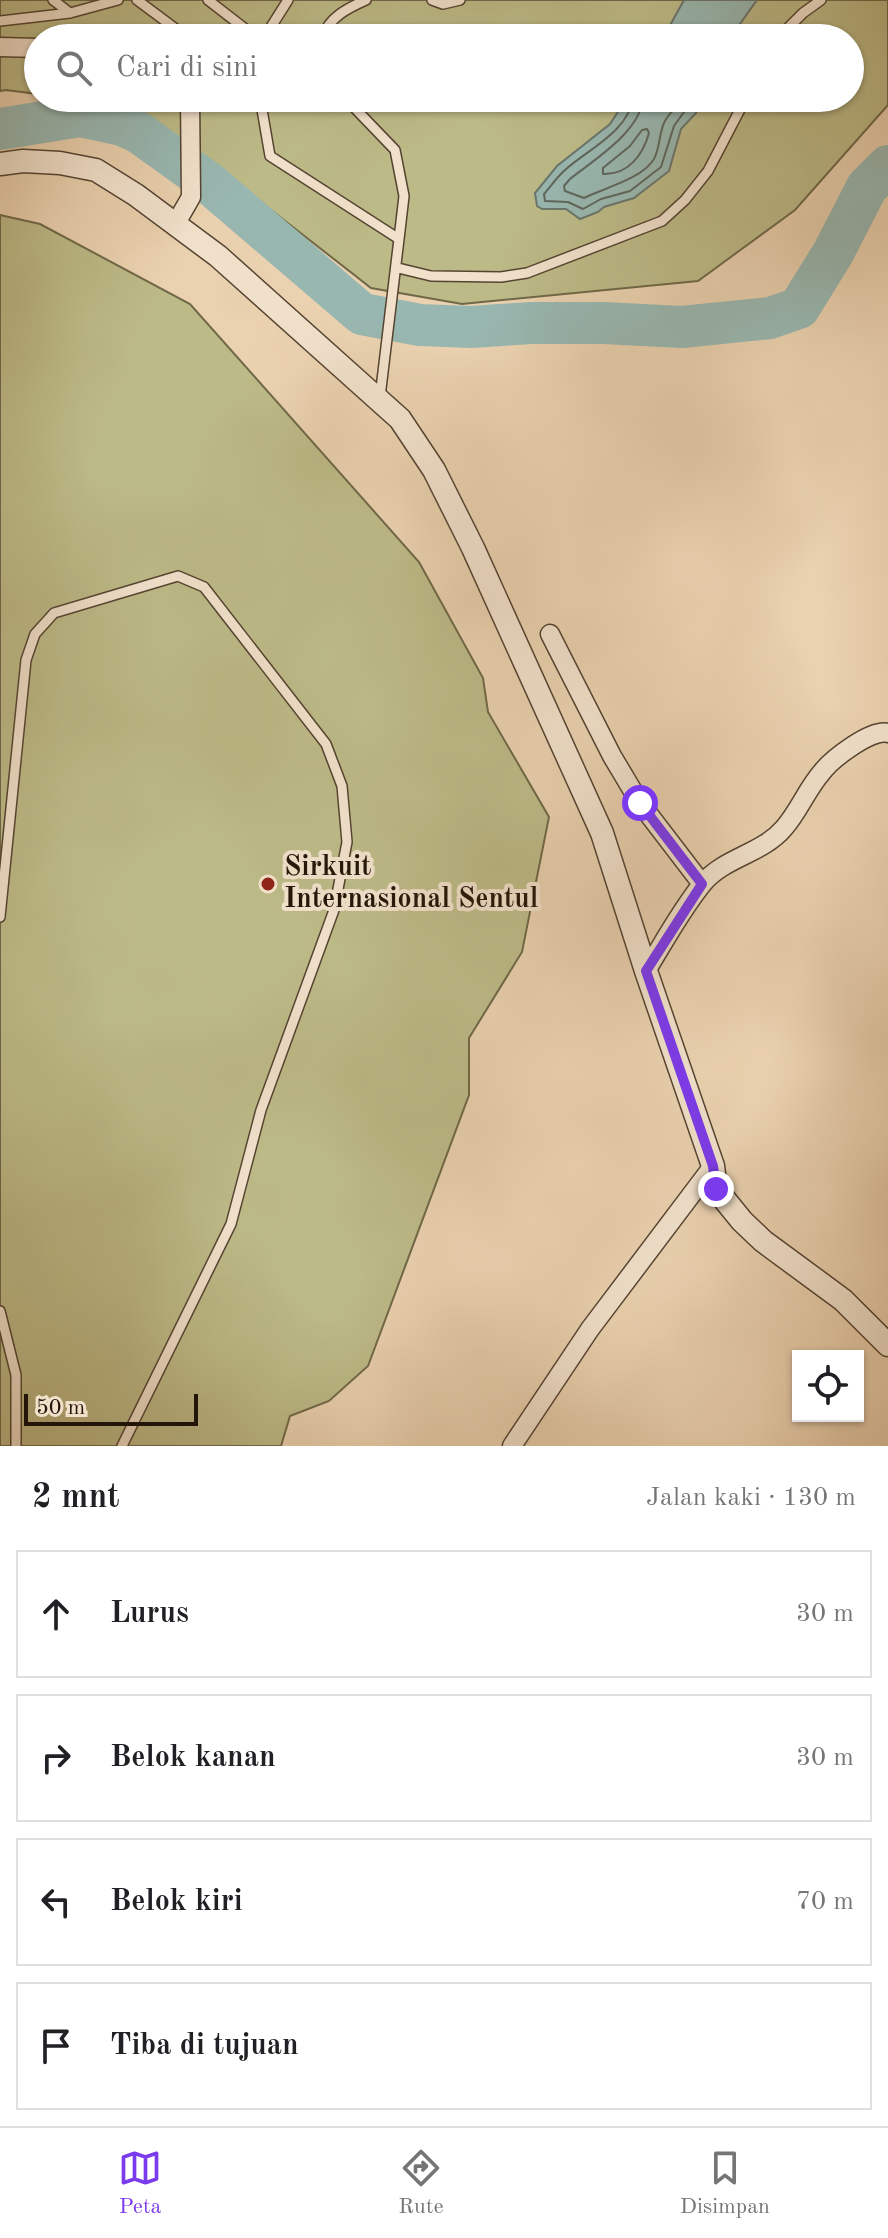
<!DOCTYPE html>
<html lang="id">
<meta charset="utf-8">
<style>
:root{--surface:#fff;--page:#f6f6f6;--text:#202124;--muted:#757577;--line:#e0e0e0;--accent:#7c3aed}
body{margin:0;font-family:"Old Standard TT",serif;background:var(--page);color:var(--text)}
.controls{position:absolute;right:24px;bottom:24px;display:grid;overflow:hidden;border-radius:0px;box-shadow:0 2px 6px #0004}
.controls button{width:72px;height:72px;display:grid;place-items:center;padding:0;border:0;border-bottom:2px solid var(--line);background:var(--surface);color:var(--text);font:40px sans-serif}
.scale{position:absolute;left:24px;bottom:20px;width:174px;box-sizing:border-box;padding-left:8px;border:4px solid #231508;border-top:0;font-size:22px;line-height:28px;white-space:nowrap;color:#231508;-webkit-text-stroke:6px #f1e1cb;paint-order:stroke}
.stop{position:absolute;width:24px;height:24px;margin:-18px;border:6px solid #7c3aed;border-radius:50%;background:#fff}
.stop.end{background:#7c3aed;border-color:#fff;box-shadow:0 2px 8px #0008}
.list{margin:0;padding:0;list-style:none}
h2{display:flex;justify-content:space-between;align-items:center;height:104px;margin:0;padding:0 32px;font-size:34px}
h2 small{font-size:26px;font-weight:400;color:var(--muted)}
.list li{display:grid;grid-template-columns:52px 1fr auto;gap:24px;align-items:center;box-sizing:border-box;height:128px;margin:0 16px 16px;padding:0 16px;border:2px solid var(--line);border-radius:0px}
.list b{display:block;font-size:30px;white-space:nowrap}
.list em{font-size:26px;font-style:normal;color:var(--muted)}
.icon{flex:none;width:44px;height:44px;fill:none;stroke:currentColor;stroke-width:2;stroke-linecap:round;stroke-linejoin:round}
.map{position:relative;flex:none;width:888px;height:1446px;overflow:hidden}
.search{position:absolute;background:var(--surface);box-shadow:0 2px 6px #0004;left:24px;right:24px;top:24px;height:88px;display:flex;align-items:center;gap:20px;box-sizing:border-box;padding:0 28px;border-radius:44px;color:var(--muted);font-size:30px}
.sheet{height:680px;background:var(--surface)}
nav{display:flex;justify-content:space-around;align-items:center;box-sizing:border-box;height:112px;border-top:2px solid var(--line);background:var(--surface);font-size:22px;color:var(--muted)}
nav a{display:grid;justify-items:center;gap:4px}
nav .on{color:var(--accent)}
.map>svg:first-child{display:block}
.green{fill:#bcba87;stroke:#706848;stroke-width:2}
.water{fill:#98b7b0;stroke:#69766d;stroke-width:2}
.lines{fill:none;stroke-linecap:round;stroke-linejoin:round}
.shore{stroke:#5e665c;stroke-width:2}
.river{stroke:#98b7b0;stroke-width:42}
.service-casing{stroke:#554432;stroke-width:12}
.minor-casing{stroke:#554432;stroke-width:21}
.tertiary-casing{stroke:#554432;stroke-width:25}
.service{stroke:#f1e1cb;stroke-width:9}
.minor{stroke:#f1e1cb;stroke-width:18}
.tertiary{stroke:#f1e1cb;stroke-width:22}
.route{stroke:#7c3aed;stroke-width:10}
.poi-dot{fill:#8f2418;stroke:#f1e1cb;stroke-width:3}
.labels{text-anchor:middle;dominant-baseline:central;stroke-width:8;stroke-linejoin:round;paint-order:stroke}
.poi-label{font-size:28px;font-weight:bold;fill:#231508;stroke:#f1e1cb;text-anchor:start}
</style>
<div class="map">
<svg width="888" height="1446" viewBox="0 0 888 1446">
<rect width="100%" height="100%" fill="#ead1af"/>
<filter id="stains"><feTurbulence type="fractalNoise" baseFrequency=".0025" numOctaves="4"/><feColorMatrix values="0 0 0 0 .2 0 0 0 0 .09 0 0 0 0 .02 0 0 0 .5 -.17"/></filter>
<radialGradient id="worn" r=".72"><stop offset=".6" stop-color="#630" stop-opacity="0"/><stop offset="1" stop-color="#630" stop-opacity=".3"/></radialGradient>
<path class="green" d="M0,0h888v105l-93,105 -97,71 -236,23 -91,-16 -196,-153 -63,-32 -41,-5h779v-60h-812v56l-32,-4 -6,1z
M0,215l40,9 150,80 229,258 64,116 5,34 61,105 -27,135 -53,86v57l-101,271 -39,35 -39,15 -9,30h-281z"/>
<path class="water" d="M684,0h73l-27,38h-67z
M627,98h76l-7,15 -15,16 -12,42 -35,27 -30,9 -6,5 -18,7 -14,-10h-24l-5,-3 -2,-13 22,-27 53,-42z"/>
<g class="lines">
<path class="shore" d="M633,98c-4,33 -46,52 -68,72 -8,7 -14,16 -21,24l1,7 23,1 15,7 18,-10 29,-8 31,-24 13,-41 20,-28
M643,98c-2,33 -49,62 -73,81l-6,7 1,5 19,7c20,-10 58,-19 70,-39 6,-11 5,-25 10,-36 4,-10 14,-16 19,-25
M647,129l2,4c-6,22 -21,42 -46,41v-6l27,-22 12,-16z"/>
<path class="river" d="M0,129l80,-13 42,9 16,7 71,51 153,131 58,11 51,2 60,-4h72l79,4 88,-9 29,-10 34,-55 34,-66 21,-21"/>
<g class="service-casing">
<path id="service" d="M53,0l17,13
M137,0l51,38
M208,0l49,38
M432,0l11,4 17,-4
M0,21l70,-8 48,-13
M264,38l24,-38
M322,38c7,-21 26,-30 44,-38
M778,38l25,-25 18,-13
M260,98l10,58 129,83 -19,158
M345,98l50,52 9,46 -5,43
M398,268l33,8 70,1 26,-4 135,-52 23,-21 23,-29 38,-73
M0,917l26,-257 9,-26 19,-21 124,-37 26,11 122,157 16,42 5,56 -13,68 -73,200 -30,114 -109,222
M0,1311l16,64v71"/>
</g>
<g class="minor-casing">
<path id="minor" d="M0,47l38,1
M176,223l15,-26 -1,-99
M550,634l62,122 28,47 62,81
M646,971c18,-29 35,-61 57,-88 22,-26 59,-29 81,-55 15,-17 23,-39 38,-56 10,-13 50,-44 66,-39
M512,1446l78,-117 123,-163"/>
</g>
<g class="tertiary-casing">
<path id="tertiary" d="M0,164l23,-3 37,2 36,7 40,25 82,61 182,163 34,51 39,78 129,285 44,138 67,195 3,23 26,32 21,20 80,59 45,45"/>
</g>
<use href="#service" class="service"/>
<use href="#minor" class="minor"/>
<use href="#tertiary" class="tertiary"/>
</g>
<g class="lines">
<path class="route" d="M640,803l62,81 -56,87 67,195 3,23"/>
</g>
<circle class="poi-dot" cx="268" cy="884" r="8"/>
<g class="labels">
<g class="poi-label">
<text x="284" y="868">Sirkuit<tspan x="284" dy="32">Internasional Sentul</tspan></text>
</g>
</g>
<rect width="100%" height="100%" filter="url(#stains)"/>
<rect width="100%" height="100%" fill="url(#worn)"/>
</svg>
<div class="controls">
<button><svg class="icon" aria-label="locate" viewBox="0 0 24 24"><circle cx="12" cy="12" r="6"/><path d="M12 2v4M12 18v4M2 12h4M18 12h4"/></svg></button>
</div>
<div class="scale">50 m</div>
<div class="stop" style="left:640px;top:803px"></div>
<div class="stop end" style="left:716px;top:1189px"></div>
<div class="search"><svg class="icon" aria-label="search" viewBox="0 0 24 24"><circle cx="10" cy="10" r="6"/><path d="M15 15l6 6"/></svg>Cari di sini</div>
</div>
<section class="sheet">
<h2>2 mnt<small>Jalan kaki · 130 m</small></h2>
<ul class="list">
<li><svg class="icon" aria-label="ahead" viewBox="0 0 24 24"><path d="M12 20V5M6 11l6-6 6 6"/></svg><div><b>Lurus</b></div><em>30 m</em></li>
<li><svg class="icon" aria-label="right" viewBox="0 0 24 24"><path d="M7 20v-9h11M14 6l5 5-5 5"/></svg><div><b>Belok kanan</b></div><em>30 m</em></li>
<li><svg class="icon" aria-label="left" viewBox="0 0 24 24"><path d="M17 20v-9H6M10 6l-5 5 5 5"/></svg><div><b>Belok kiri</b></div><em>70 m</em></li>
<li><svg class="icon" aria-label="arrive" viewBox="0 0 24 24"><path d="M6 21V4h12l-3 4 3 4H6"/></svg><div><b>Tiba di tujuan</b></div></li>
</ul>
</section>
<nav>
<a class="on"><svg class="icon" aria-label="map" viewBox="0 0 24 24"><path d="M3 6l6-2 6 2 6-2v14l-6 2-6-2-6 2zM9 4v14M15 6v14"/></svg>Peta</a>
<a><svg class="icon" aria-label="directions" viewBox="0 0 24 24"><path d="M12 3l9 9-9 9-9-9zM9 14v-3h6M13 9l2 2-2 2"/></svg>Rute</a>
<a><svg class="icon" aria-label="saved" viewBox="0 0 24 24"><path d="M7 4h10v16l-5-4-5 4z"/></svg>Disimpan</a>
</nav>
